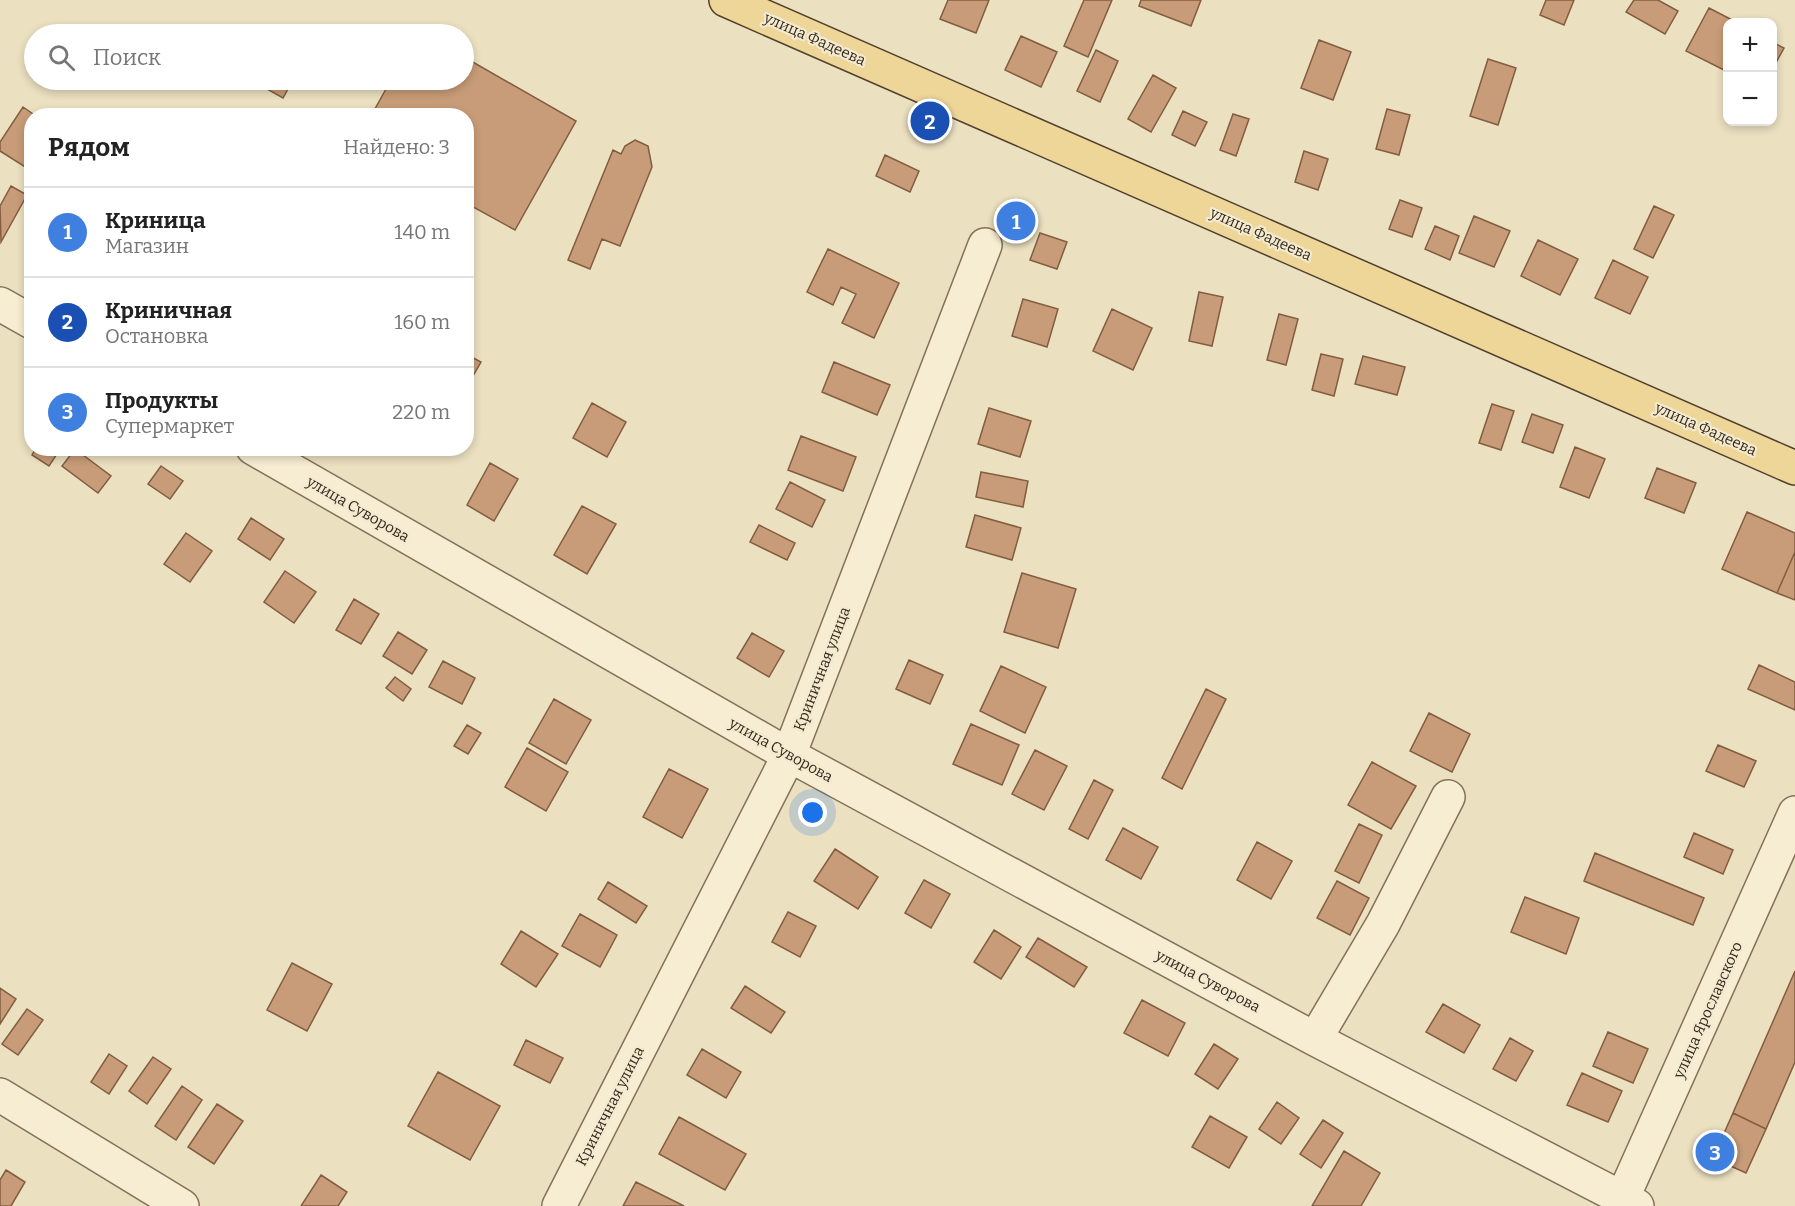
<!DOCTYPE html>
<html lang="ru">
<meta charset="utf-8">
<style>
:root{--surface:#fff;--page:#f2f2f2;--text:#222;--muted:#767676;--line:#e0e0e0;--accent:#902f2c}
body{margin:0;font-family:Bitter,serif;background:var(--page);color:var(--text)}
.controls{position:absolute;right:18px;top:18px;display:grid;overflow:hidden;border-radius:12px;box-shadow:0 3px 9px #0003}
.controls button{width:54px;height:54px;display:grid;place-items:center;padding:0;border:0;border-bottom:2px solid var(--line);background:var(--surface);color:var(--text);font:30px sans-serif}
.you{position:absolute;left:813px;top:813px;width:21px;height:21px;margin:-15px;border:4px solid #fff;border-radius:50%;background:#1a73e8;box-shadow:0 0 0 9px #1a73e833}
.badge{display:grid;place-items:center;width:39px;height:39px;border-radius:50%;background:var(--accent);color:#fff;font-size:20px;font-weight:700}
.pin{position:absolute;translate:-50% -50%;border:3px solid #fff;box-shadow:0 2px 6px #0006}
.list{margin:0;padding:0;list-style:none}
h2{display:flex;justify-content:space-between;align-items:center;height:78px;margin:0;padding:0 24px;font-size:26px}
h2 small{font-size:20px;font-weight:400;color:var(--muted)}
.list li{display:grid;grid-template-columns:39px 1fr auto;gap:18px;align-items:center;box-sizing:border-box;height:90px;padding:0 24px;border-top:2px solid var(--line)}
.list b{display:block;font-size:22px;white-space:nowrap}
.list p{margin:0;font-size:20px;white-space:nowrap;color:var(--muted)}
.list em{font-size:20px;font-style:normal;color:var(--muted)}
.icon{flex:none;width:33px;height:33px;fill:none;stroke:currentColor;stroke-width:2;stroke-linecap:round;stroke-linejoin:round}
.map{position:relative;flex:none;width:1795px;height:1206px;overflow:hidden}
.search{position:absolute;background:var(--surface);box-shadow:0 3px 9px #0003;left:24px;top:24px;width:450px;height:66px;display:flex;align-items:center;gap:15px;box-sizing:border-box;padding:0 21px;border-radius:33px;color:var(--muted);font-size:22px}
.panel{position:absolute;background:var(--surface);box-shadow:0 3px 9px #0003;left:24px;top:108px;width:450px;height:348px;border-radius:24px}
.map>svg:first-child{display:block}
.building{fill:#c89c78;stroke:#825d40;stroke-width:1.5}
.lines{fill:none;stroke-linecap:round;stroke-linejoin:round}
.minor-casing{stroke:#847159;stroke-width:36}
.major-casing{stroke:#51402d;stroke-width:36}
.minor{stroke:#f7edd3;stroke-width:33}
.major{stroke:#eed699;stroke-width:33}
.labels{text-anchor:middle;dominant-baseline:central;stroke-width:4.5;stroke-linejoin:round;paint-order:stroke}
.street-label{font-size:15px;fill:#34291d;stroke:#f3ead0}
</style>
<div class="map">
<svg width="1795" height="1206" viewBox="0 0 1795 1206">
<rect width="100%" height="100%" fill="#ebe0c0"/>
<path class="building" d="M948,0h41l-13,33 -36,-14z
M1084,0h28l-24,57 -24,-11z
M1141,0h60l-10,26 -52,-20z
M1546,0h28l-10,25 -24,-10z
M1634,0h24l20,11 -13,23 -39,-22z
M1709,8l27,14h-8v50l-42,-21z
M1021,36l36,16 -16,35 -36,-17z
M1319,40l32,12 -18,48 -32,-12z
M1772,42l12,6 -12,22z
M1096,50l22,11 -18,41 -23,-11z
M464,57l112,64 -61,109 -49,-27v-87h-95l20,-36h73z
M1488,59l28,9 -18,57 -28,-9z
M1153,75l23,13 -25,44 -23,-13z
M251,80h42l-10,18z
M23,107l13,9h-4l-2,54 -30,-19v-9z
M1387,109l23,6 -11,40 -23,-6z
M1183,111l24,11 -12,24 -23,-11z
M1233,114l16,5 -13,37 -16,-6z
M635,140l13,6 4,21 -32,79 -18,-7 -12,30 -22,-9 45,-110 8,4 4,-8z
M1304,151l24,8 -10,31 -23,-8z
M885,155l34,16 -9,21 -34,-16z
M11,186l16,9 -26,47 -1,-36z
M1400,200l22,8 -10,29 -23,-8z
M1654,206l20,9 -21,43 -19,-9z
M1474,216l36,15 -16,36 -35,-14z
M1435,226l24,10 -9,24 -25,-11z
M1040,233l27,9 -10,27 -27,-9z
M1538,240l40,19 -18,36 -39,-19z
M828,249l71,34 -25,55 -32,-15 14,-29 -15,-7 -8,18 -26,-13z
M1613,260l35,17 -18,37 -35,-16z
M1199,292l24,5 -11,49 -23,-5z
M1023,299l35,10 -11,38 -35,-11z
M1112,309l40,19 -19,42 -40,-19z
M1279,314l19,5 -12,46 -19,-5z
M466,354l15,8 -15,26z
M1321,354l22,5 -9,37 -22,-6z
M1363,356l42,11 -8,28 -42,-11z
M834,362l56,23 -13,30 -55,-23z
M592,403l34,19 -19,35 -34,-19z
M1492,404l22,7 -13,39 -22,-7z
M989,408l42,13 -11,36 -42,-13z
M1532,414l31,11 -10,28 -31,-11z
M801,436l55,21 -13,34 -55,-21z
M1575,447l30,12 -16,39 -29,-11z
M36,448h25l-12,18 -17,-11z
M75,449l36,27 -13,17 -36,-27z
M490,463l28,16 -24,42 -27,-16z
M161,466l22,15 -13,18 -22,-15z
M1657,468l39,15 -12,30 -39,-15z
M981,472l47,9 -5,26 -47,-10z
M790,482l35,18 -13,27 -36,-18z
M582,506l34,18 -29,50 -33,-19z
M1747,512l48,21v19l-18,41 -55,-24z
M975,515l46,13 -9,32 -46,-13z
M251,518l33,21 -14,21 -32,-21z
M759,525l36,18 -8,17 -37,-18z
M186,533l26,18 -22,31 -26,-18z
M1795,552v48l-18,-7z
M285,571l31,21 -22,31 -30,-21z
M1022,573l54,16 -18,59 -54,-16z
M354,599l25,15 -18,30 -25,-14z
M398,632l29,18 -15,24 -29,-18z
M752,633l32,18 -15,26 -32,-19z
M909,660l34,15 -13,29 -34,-15z
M443,661l32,17 -13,26 -33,-17z
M1759,665l36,17v28l-47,-21z
M1001,666l45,21 -21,46 -45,-22z
M395,677l16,12 -8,12 -17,-13z
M1206,689l20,10 -44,90 -20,-11z
M554,699l37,21 -25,44 -37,-21z
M1429,713l41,21 -18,38 -42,-21z
M971,724l48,21 -17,40 -49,-21z
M467,725l14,8 -13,21 -14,-8z
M1718,745l38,16 -12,26 -38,-16z
M527,748l41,24 -22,39 -41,-24z
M1035,750l32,16 -23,44 -32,-16z
M1372,762l44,24 -25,43 -43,-24z
M669,769l39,20 -26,49 -39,-21z
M1094,780l19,10 -25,49 -19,-10z
M1359,824l23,11 -23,48 -24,-12z
M1123,828l35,19 -17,32 -35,-19z
M1694,833l39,17 -10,24 -39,-17z
M1257,842l35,19 -21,38 -34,-19z
M835,849l43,28 -20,32 -44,-28z
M1595,853l109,45 -11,27 -109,-44z
M924,880l26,14 -19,34 -26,-15z
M1337,881l32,17 -19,37 -33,-17z
M608,882l39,24 -11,17 -38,-24z
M1525,897l54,21 -13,36 -55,-22z
M788,912l28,14 -16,31 -28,-15z
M580,914l37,21 -17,32 -38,-21z
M994,930l27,17 -20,32 -27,-17z
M521,931l37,23 -22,33 -35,-23z
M1038,938l49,29 -13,20 -48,-30z
M292,963l40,21 -25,47 -40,-21z
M1795,971v91l-29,67 -33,-16z
M745,986l40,26 -14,21 -40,-25z
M0,988l16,11 -16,25z
M1142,1000l43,23 -17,33 -44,-23z
M1443,1004l37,21 -16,28 -38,-21z
M27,1009l16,11 -25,35 -16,-11z
M1608,1032l40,17 -15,34 -40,-17z
M1510,1038l23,13 -17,30 -23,-12z
M526,1040l37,18 -13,25 -36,-18z
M1214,1044l24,15 -20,30 -23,-15z
M702,1049l39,23 -15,26 -39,-23z
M109,1054l18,12 -18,28 -18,-12z
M153,1057l18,12 -24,35 -18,-13z
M438,1072l62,34 -30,54 -62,-34z
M1582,1073l40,18 -14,31 -41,-17z
M182,1086l20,14 -26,40 -21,-14z
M1277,1102l22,16 -18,26 -22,-15z
M217,1104l26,17 -29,43 -26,-17z
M1733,1113l33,16 -20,44 -33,-15z
M1210,1116l37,21 -18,31 -37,-21z
M679,1117l67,37 -21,36 -66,-36z
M1323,1120l20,13 -22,35 -21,-14z
M1344,1151l36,22 -19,33h-49z
M6,1170l19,12 -14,24h-11v-26z
M321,1175l26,17 -9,14h-37z
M636,1182l48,24h-61z"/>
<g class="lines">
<g class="minor-casing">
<path id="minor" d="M0,304l32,18
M253,448l536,307 526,284 322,167
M1315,1039l68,-115 65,-127
M0,1095l182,111
M559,1206l230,-451 196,-510
M1619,1206l176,-393"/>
</g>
<g class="major-casing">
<path id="major" d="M726,0l1069,468"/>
</g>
<use href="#minor" class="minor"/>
<use href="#major" class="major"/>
</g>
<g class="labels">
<g class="street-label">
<text transform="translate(815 39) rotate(24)">улица Фадеева</text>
<text transform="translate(1261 234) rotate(24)">улица Фадеева</text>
<text transform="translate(1706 429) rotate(24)">улица Фадеева</text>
<text transform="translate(358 509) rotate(30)">улица Суворова</text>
<text transform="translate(822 669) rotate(-69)">Криничная улица</text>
<text transform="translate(781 750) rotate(29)">улица Суворова</text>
<text transform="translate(1208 981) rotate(28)">улица Суворова</text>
<text transform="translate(1708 1010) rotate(-66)">улица Ярославского</text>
<text transform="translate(610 1106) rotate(-63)">Криничная улица</text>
</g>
</g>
</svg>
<div class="controls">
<button>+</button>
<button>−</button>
</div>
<div class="you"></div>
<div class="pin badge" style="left:1016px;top:221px;background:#3f7fe0">1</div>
<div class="pin badge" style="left:930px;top:121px;background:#1a4fb4">2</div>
<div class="pin badge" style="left:1715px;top:1152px;background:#3f7fe0">3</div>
<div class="search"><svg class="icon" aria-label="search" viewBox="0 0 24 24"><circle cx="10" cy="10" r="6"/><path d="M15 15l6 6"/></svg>Поиск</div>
<section class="panel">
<h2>Рядом<small>Найдено: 3</small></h2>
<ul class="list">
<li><span class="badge" style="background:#3f7fe0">1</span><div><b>Криница</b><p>Магазин</p></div><em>140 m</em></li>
<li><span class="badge" style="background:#1a4fb4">2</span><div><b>Криничная</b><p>Остановка</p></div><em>160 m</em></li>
<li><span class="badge" style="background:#3f7fe0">3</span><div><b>Продукты</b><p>Супермаркет</p></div><em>220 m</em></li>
</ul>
</section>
</div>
